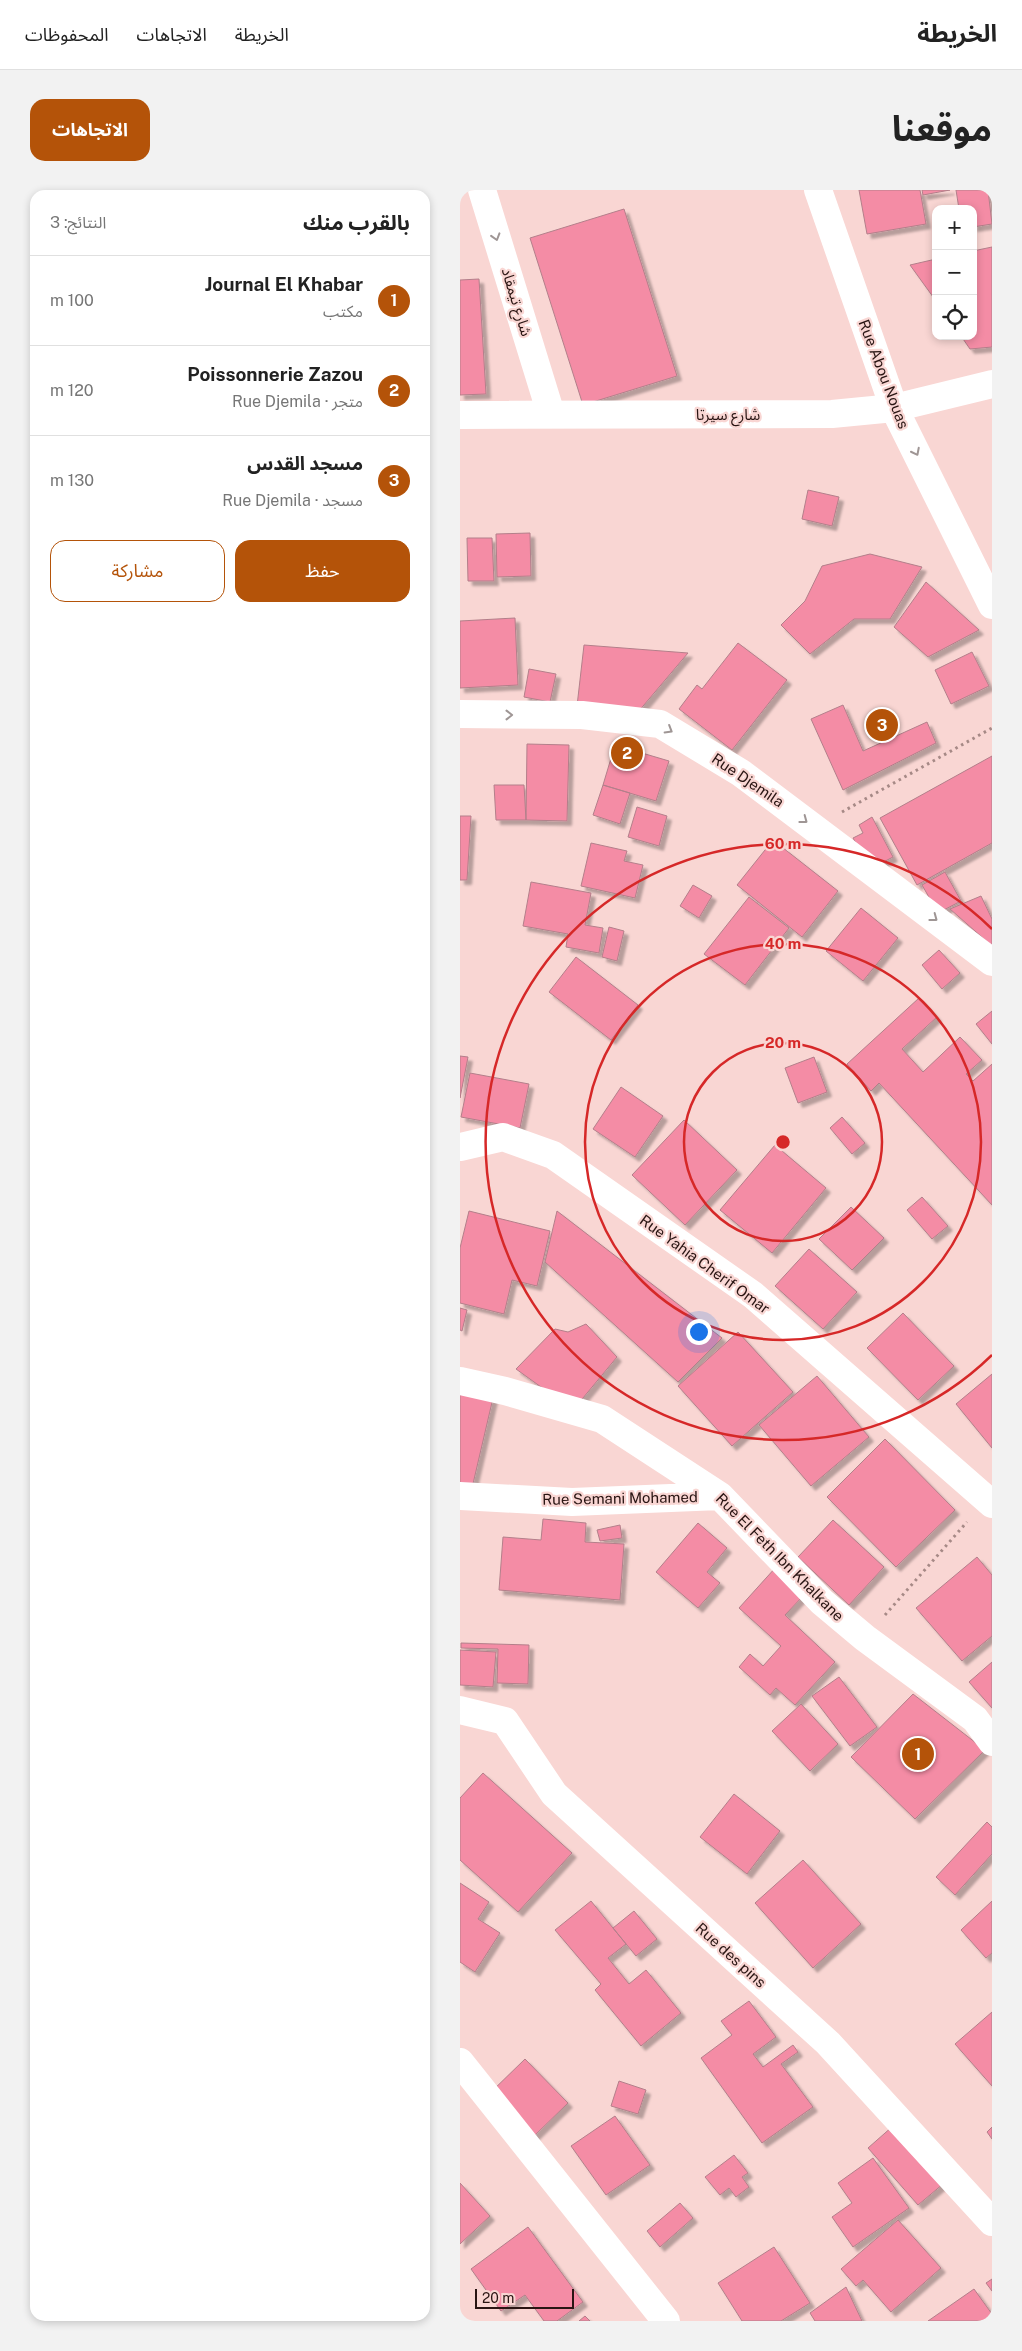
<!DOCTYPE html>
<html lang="ar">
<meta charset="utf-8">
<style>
:root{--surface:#fff;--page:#f2f2f2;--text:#222;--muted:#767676;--line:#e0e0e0;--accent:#b45309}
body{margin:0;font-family:"Public Sans","Noto Sans Arabic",sans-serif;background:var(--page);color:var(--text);direction:rtl}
.controls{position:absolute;right:15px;top:15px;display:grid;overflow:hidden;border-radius:10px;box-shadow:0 2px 8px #0003}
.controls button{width:45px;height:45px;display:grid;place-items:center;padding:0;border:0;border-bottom:1px solid var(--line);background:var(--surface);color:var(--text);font:25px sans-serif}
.scale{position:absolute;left:15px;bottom:12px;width:99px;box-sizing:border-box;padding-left:5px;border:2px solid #291513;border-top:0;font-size:14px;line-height:18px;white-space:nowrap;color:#291513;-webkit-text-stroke:4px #f9d6d3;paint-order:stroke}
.you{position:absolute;left:238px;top:1141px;width:18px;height:18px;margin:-12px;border:4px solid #fff;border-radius:50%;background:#1a73e8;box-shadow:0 0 0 8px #1a73e833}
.badge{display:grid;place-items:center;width:32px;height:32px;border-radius:50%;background:var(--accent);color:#fff;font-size:16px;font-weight:700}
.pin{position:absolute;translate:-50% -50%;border:2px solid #fff;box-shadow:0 1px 5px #0006}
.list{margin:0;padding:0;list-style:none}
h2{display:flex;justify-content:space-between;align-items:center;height:65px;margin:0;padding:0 20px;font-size:21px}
h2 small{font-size:16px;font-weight:400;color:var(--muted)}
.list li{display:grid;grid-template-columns:32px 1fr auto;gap:15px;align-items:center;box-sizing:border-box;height:90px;padding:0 20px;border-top:1px solid var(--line)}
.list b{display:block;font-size:19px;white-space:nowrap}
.list p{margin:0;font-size:16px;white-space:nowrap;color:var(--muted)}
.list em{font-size:16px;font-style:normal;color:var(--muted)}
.actions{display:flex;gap:10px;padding:15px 20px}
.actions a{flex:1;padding:11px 0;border:1px solid var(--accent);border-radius:15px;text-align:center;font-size:18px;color:var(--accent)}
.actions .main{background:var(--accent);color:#fff}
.icon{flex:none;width:28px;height:28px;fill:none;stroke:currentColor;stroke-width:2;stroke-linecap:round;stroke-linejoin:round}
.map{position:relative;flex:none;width:532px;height:2131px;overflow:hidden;direction:ltr;border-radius:15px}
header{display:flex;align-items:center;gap:30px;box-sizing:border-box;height:70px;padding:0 25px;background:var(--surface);border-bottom:1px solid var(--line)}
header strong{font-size:24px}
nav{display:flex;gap:28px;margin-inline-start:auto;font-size:18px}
.intro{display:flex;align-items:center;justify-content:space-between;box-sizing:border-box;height:120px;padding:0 30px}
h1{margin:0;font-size:35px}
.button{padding:12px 22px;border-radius:15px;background:var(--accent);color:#fff;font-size:18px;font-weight:700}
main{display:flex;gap:30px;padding:0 30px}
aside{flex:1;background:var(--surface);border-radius:15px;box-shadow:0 2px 8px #0003}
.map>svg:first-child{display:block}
.building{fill:#f48ca5;stroke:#b37f8a;filter:url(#shadow)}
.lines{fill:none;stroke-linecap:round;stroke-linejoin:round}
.path{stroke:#a68986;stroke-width:3;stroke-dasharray:2.5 4;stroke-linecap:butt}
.minor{stroke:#fff;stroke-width:28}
.oneway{stroke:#9f9695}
.ring{fill:none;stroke:#d62828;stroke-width:2.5}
.labels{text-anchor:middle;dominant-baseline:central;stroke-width:4.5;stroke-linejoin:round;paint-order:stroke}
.street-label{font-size:15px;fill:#291513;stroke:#f9d6d3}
.centre{fill:#d62828;stroke:#f9d6d3;stroke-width:2.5}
.ring-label{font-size:15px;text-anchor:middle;font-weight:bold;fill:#d62828;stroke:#f9d6d3;stroke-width:4.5;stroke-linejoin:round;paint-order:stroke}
</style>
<header>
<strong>الخريطة</strong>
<nav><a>الخريطة</a><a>الاتجاهات</a><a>المحفوظات</a></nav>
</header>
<div class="intro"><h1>موقعنا</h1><a class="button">الاتجاهات</a></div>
<main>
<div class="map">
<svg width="532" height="2131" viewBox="0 0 532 2131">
<defs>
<filter id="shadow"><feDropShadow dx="4.5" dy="4.5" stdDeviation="1" flood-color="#0004"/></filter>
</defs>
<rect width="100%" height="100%" fill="#f9d6d3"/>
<path class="building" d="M399,0h61l6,34 -59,10z
M462,0h28l-27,5z
M496,0h32l4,34 -19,3v-18h-14z
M164,19l53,167 -94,29 -53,-167z
M532,57v100l-22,2 -9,-13h12v-85z
M476,69v42l-26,-36z
M19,89l7,115 -26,1v-115z
M348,300l31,7 -7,29 -30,-7z
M70,343l1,43 -34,1 -1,-43z
M7,348h25l2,43h-26z
M410,364l52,13 -32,52h-36l-44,35 -29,-29 24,-24 17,-35z
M466,392l53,48 -51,27 -34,-30z
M55,428l3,67 -58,3v-67z
M278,453l49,37 -55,70 -53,-41 18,-24 5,4z
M124,455l104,8 -50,59 -61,-6z
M512,462l17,34 -38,18 -16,-34z
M69,479l27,5 -6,28 -26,-5z
M383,515l20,46 64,-29 9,21 -93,47 -32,-71z
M67,554l42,1 -2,76 -41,-1z
M155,555l54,16 -13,40 -53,-16z
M532,566v87l-75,42 -37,-67z
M34,595h30l2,35h-30z
M143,595l27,8 -10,31 -27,-9z
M177,617l30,9 -8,30 -31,-9z
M0,626h11l-4,64h-7z
M412,627l21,40 -23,12 -17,-31 10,-5 -4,-8z
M313,650l65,51 -36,46 -65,-52z
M131,653l36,8 -3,10 19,4 -8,33 -54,-12z
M485,682l16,29 -23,12 -16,-28z
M71,692l60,11 -6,32 18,3 -4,25 -33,-6 2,-13 -45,-8z
M233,695l19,11 -13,22 -19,-12z
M521,706l11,23v27l-42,-37z
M289,707l40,31 -44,57 -41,-31z
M401,718l37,30 -35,43 -37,-30z
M149,737l15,4 -7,30 -15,-4z
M479,760l21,23 -18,16 -20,-24z
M116,767l62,48 -27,35 -62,-48z
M459,808l18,19 -35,32 21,23 37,-35 22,23 -16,14 7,7 19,-17v141l-113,-122 -8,8 -24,-27z
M532,821v33l-16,-20z
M0,866l8,1 -8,41z
M354,867l13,35 -29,11 -13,-35z
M10,883l59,11 -9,44 -59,-11z
M161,897l42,29 -28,41 -42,-28z
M382,927l23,26 -13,11 -22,-26z
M224,930l53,50 -52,55 -53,-50z
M315,955l51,43 -54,65 -52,-43z
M462,1007l26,29 -16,13 -25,-29z
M391,1017l33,31 -32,32 -33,-31z
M9,1021l81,20 -13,55 -25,-6 -8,34 -44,-11v-55z
M97,1021l165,127 -44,44 -133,-120z
M349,1059l48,43 -34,37 -48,-43z
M0,1118l7,2 -5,21 -2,-1z
M443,1123l51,53 -36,34 -51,-52z
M126,1134l31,33 -44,53 -57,-41 39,-40 13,3z
M278,1142l55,60 -61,54 -54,-60z
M532,1184v74l-36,-44z
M357,1186l52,61 -58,49 -52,-61z
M0,1201l33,7 -21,90 -12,-2z
M425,1249l70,71 -59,57 -69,-70z
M83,1329l43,4 -1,19 39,2 -4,56 -121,-10 4,-53 38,3z
M373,1330l51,47 -35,38 -51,-48z
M238,1333l29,25 -20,24 13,11 -22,25 -42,-36z
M160,1335l2,13 -22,3 -3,-11z
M517,1367l15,18v61l-30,25 -46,-53z
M316,1377l29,27 -20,21 50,47 -40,43 -19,-17 -6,7 -31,-28 11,-13 13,12 18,-20 -42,-38z
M1,1453l68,2 -1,39 -31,-1 1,-34 -37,-1z
M0,1460l36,2 -3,35 -33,-2z
M532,1472v46l-23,-26z
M379,1487l38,50 -27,19 -38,-50z
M453,1504l72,56 -70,69 -64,-62z
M341,1514l37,40 -28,27 -38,-40z
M23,1583l89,80 -54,59 -58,-52v-62z
M274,1604l46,37 -33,43 -47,-37z
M527,1632l5,5v27l-37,41 -19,-18z
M343,1670l58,64 -48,44 -58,-65z
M0,1693l29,19 -11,17 22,14 -25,39 -15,-10z
M131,1711l35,43 -18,14 21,26 17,-14 35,43 -40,33 -46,-56 6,-6 -46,-54z
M532,1711v52l-6,5 -25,-28z
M174,1721l23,28 -21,17 -23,-28z
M289,1811l27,36 -23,17 10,13 30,-22 5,7 -17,12 32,43 -51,36 -61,-85 31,-23 -11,-14z
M532,1822v74l-37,-42z
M65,1869l43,44 -38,37 -43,-44z
M159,1891l27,9 -8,24 -27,-8z
M155,1926l35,49 -44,30 -35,-49z
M433,1936l50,58 -25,21 -50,-57z
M532,1937v12l-5,-7z
M274,1965l14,18 -6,4 7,10 -13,10 -7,-9 -9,7 -15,-18z
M413,1968l36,50 -56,39 -21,-30 20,-14 -14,-20z
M0,1993l30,33 -30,28z
M220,2013l13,15 -33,29 -13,-16z
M438,2030l43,48 -50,44 -28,-32 -7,6 -15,-17z
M68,2037l55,75 -26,19h-13l-19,-26 -24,16 -30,-42z
M314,2057l36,56 -29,18h-39l-24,-38z
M532,2089v12l-6,-8z
M386,2097l16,34h-47l-5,-8z
M514,2099l18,25v7h-64z
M125,2126l5,5h-11z"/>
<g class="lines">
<path class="path" d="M382,622l150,-84
M425,1425l82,-93"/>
<path class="minor" d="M22,0l69,224
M358,0l76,218 98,197
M0,225l372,-1 62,-6 98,-24
M0,524l122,1 78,9 81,49 251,189
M0,957l43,-10 50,18 200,140 239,209
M0,1191l45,10 97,28 118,77 102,106 43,36 110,81 17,23
M0,1306l112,6 148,-6
M0,1520l45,11 49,73 274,249 164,179
M0,1872l206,259"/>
</g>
<defs><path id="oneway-chevron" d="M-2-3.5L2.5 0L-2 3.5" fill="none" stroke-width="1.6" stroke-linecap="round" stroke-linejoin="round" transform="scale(1.25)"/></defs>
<g class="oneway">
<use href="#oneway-chevron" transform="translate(36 47) rotate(73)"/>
<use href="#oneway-chevron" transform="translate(456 262) rotate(63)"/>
<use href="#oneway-chevron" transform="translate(49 525)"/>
<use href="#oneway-chevron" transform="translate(209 540) rotate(31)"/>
<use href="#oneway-chevron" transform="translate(344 630) rotate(37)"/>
<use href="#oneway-chevron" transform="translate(474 728) rotate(37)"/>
</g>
<g class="ring">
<circle cx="323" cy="952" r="99"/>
<circle cx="323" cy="952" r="198"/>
<path d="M532 1165A298 298 0 1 1 532 739"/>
</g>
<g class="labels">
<g class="street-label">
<text transform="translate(57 112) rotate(73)">شارع تيمقاد</text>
<text transform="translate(424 184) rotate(69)">Rue Abou Nouas</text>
<text x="268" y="224">شارع سيرتا</text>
<text transform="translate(288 590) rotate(34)">Rue Djemila</text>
<text transform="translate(245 1074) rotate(36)">Rue Yahia Cherif Omar</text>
<text transform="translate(160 1308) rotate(-1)">Rue Semani Mohamed</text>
<text transform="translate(320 1367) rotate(45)">Rue El Feth Ibn Khalkane</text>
<text transform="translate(271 1765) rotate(42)">Rue des pins</text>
</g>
</g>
<circle cx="323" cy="952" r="8" class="centre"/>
<g class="ring-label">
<text x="323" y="659">60 m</text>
<text x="323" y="759">40 m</text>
<text x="323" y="858">20 m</text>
</g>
</svg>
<div class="controls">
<button>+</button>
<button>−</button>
<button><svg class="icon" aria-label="locate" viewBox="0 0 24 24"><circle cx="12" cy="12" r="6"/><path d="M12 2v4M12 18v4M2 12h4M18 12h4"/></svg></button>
</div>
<div class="scale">20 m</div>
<div class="you"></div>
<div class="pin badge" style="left:458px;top:1564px">1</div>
<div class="pin badge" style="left:167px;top:563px">2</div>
<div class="pin badge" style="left:422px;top:535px">3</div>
</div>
<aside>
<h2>بالقرب منك<small>النتائج: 3</small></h2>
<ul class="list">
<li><span class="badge">1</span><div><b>Journal El Khabar</b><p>مكتب</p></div><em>100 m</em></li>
<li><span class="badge">2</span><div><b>Poissonnerie Zazou</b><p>متجر · Rue Djemila</p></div><em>120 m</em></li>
<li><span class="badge">3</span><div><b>مسجد القدس</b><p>مسجد · Rue Djemila</p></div><em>130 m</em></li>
</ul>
<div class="actions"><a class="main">حفظ</a><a>مشاركة</a></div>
</aside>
</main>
